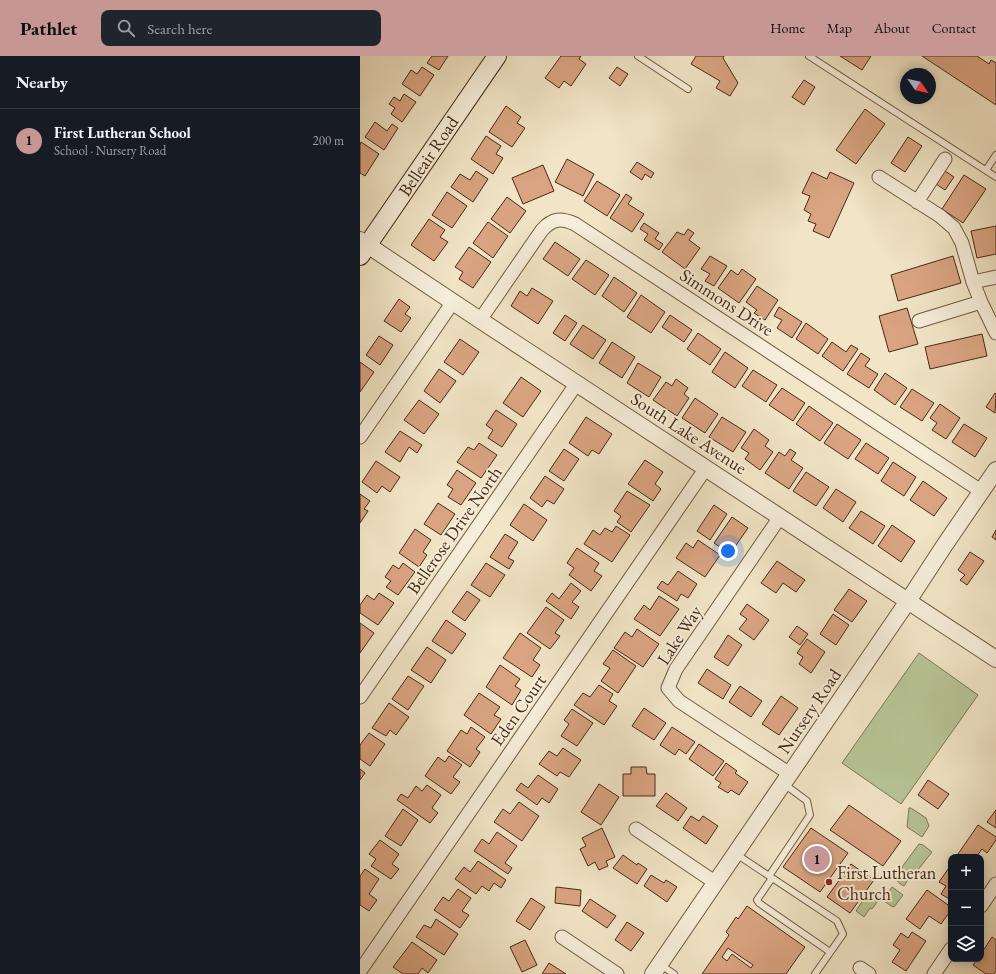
<!DOCTYPE html>
<meta charset="utf-8">
<style>
:root{--surface:#171b24;--page:#20242c;--text:#f1f3f6;--muted:#9ea1a6;--line:#363941;--accent:#c59692}
body{margin:0;font-family:"EB Garamond",serif;background:var(--page);color:var(--text)}
.controls{position:absolute;right:12px;bottom:12px;display:grid;overflow:hidden;border-radius:8px;box-shadow:0 2px 10px #0003}
.controls button{width:36px;height:36px;display:grid;place-items:center;padding:0;border:0;border-bottom:1px solid var(--line);background:var(--surface);color:var(--text);font:20px sans-serif}
.compass{position:absolute;left:540px;top:12px;width:36px;height:36px;border-radius:50%;background:var(--surface);box-shadow:0 2px 10px #0003;rotate:124deg}
.you{position:absolute;left:368px;top:495px;width:14px;height:14px;margin:-10px;border:3px solid #fff;border-radius:50%;background:#1a73e8;box-shadow:0 0 0 6px #1a73e833}
.badge{display:grid;place-items:center;width:26px;height:26px;border-radius:50%;background:var(--accent);color:#111;font-size:13px;font-weight:700}
.pin{position:absolute;translate:-50% -50%;border:2px solid #fff;box-shadow:0 1px 4px #0006}
.list{margin:0;padding:0;list-style:none}
h2{display:flex;justify-content:space-between;align-items:center;height:52px;margin:0;padding:0 16px;font-size:17px}
h2 small{font-size:13px;font-weight:400;color:var(--muted)}
.list li{display:grid;grid-template-columns:26px 1fr auto;gap:12px;align-items:center;box-sizing:border-box;height:64px;padding:0 16px;border-top:1px solid var(--line)}
.list b{display:block;font-size:15px;white-space:nowrap}
.list p{margin:0;font-size:13px;white-space:nowrap;color:var(--muted)}
.list em{font-size:13px;font-style:normal;color:var(--muted)}
.icon{flex:none;width:22px;height:22px;fill:none;stroke:currentColor;stroke-width:2;stroke-linecap:round;stroke-linejoin:round}
.map{position:relative;flex:none;width:636px;height:918px;overflow:hidden}
header{display:flex;align-items:center;gap:24px;box-sizing:border-box;height:56px;padding:0 20px;background:var(--accent);color:#111}
header strong{font-size:19px}
nav{display:flex;gap:22px;margin-inline-start:auto;font-size:14px}
.search{width:280px;height:36px;background:var(--page);display:flex;align-items:center;gap:10px;box-sizing:border-box;padding:0 14px;border-radius:8px;color:var(--muted);font-size:15px}
main{display:flex}
aside{flex:1;background:var(--surface)}
.map>svg:first-child{display:block}
.green{fill:#b8c597;stroke:#807856}
.building{fill:#daa482;stroke:#472a15;fill-rule:evenodd}
.lines{fill:none;stroke-linecap:round;stroke-linejoin:round}
.service-casing{stroke:#725941;stroke-width:8}
.minor-casing{stroke:#725941;stroke-width:15}
.tertiary-casing{stroke:#725941;stroke-width:18}
.secondary-casing{stroke:#472a15;stroke-width:20}
.service{stroke:#f6eeda;stroke-width:6}
.minor{stroke:#f6eeda;stroke-width:13}
.tertiary{stroke:#f6eeda;stroke-width:16}
.secondary{stroke:#f6eeda;stroke-width:18}
.poi-dot{fill:#8f2418;stroke:#f6eeda;stroke-width:1.5}
.labels{text-anchor:middle;dominant-baseline:central;stroke-width:4;stroke-linejoin:round;paint-order:stroke}
.street-label{font-size:18px;fill:#472a15;stroke:#f6eeda}
.poi-label{font-size:18px;fill:#472a15;stroke:#f6eeda;text-anchor:start}
</style>
<header>
<strong>Pathlet</strong>
<div class="search"><svg class="icon" aria-label="search" viewBox="0 0 24 24"><circle cx="10" cy="10" r="6"/><path d="M15 15l6 6"/></svg>Search here</div>
<nav><a>Home</a><a>Map</a><a>About</a><a>Contact</a></nav>
</header>
<main>
<aside>
<h2>Nearby<small></small></h2>
<ul class="list">
<li><span class="badge">1</span><div><b>First Lutheran School</b><p>School · Nursery Road</p></div><em>200 m</em></li>
</ul>
</aside>
<div class="map">
<svg width="636" height="918" viewBox="0 0 636 918">
<rect width="100%" height="100%" fill="#f1e5c6"/>
<filter id="stains"><feTurbulence type="fractalNoise" baseFrequency=".005" numOctaves="4"/><feColorMatrix values="0 0 0 0 .2 0 0 0 0 .09 0 0 0 0 .02 0 0 0 .5 -.17"/></filter>
<radialGradient id="worn" r=".72"><stop offset=".6" stop-color="#630" stop-opacity="0"/><stop offset="1" stop-color="#630" stop-opacity=".3"/></radialGradient>
<path class="green" d="M559,597l59,42 -77,109 -59,-41z
M549,752h2l15,10 3,8 -7,11 -15,-10z
M559,788l4,1 9,7 -19,24 -4,2 -5,8c-4,-2 -7,-4 -8,-8l5,-6 1,-5z
M532,831l11,8 -9,12 -3,-1 -8,-6z
M509,835l11,7 -8,11 -2,-1 -6,9 -8,-6z"/>
<path class="building" d="M72,0h16l-9,14 -12,-7z
M201,0h20l-2,3 7,5 -15,22 -7,-5 -5,7 -14,-10z
M336,0h28l-1,2 15,25 -8,13 -14,-8 4,-7 -29,-17z
M480,0h31l-9,14z
M562,0h55l12,8 2,-4 5,3v42z
M62,11l12,8 -14,21 -18,-12 9,-14 6,4z
M257,11l11,7 -8,12 -11,-8z
M444,24l11,7 -11,18 -12,-8z
M44,38l12,8 -14,20 -11,-8 4,-6 -6,-4 5,-7 6,4z
M146,50l15,11 -4,6 8,5 -13,19 -23,-15z
M505,53l20,15 -29,40 -20,-14z
M15,66l12,9 5,-7 6,4 -14,22 -19,-13z
M126,80l15,10 -5,8 7,4 -10,16 -22,-15z
M548,81l14,9 -17,26 -14,-9z
M1,86l18,12 -14,22 -5,-3v-28z
M207,103l27,15 -11,22 -28,-14z
M277,106l17,11 -3,5 -6,-4 -3,6 -12,-8z
M183,109l11,26 -31,13 -11,-26z
M116,115l12,8 -15,23 -22,-15 9,-13 10,6z
M585,115l9,6 -9,13 -9,-6z
M452,116l15,7 3,-7 24,11 -25,55 -16,-7 3,-7 -8,-3 3,-7 -7,-4 6,-14 -8,-3z
M604,119l22,14 -23,34 -21,-14z
M237,125l23,14 -13,21 -23,-15z
M87,136l20,14 -15,22 -20,-13z
M266,138l6,4 -4,6 16,10 -12,18 -22,-14z
M147,141l19,14 -16,22 -19,-14z
M69,163l16,11 -5,7 8,5 -14,19 -23,-16z
M128,166l20,14 -15,22 -20,-15z
M284,167l15,10 -4,6 8,5 -4,6 -15,-10 4,-6 -8,-5z
M636,170v28l-19,4 -6,-27z
M328,173l6,4 -5,7 11,8 -15,21 -23,-17 15,-20 7,3z
M195,186l25,17 -12,17 -25,-17z
M109,191l22,15 -18,26 -14,-9 4,-7 -8,-5z
M350,200l17,10 -13,20 -9,-5 5,-7 -9,-5z
M593,200l8,27 -63,18 -7,-26z
M226,204l23,15 -14,20 -23,-16z
M382,213l14,10 -17,24 -21,-15 13,-18 7,5z
M254,221l23,16 -13,19 -22,-16z
M397,230l21,14 -13,20 -11,-7 3,-3 -11,-8z
M172,232l21,13 -15,23 -27,-18 9,-15 7,5z
M281,239l24,17 -14,21 -24,-16z
M39,243l11,8 -5,7 6,4 -10,14 -17,-11z
M419,251l23,15 -10,16 -15,-10 5,-8 -8,-4z
M547,252l11,36 -29,8 -10,-36z
M205,259l12,8 -12,18 -12,-8z
M310,259l22,15 -8,12 -22,-15z
M446,267l22,16 -10,15 -22,-15z
M223,269l23,15 -13,19 -23,-15z
M338,277l23,16 -11,16 -23,-16z
M622,278l5,22 -57,13 -5,-22z
M19,280l14,9 -13,20 -14,-10z
M100,283l19,13 -16,23 -19,-13z
M252,286l23,15 -13,21 -23,-15z
M472,286l14,10 5,-7 7,4 -15,22 -21,-15z
M365,296l23,16 -13,20 -23,-16z
M501,297l9,6 -5,7 13,8 -9,14 -22,-14z
M0,306l14,10 -14,20z
M278,307l23,14 -12,20 -22,-14z
M79,313l17,12 -16,22 -16,-12z
M393,314l24,15 -11,17 -24,-16z
M525,317l22,15 -12,17 -21,-15z
M161,321l20,14 -18,26 -20,-14z
M316,323l12,9 -4,6 5,4 -12,18 -24,-16 13,-18 6,4z
M422,332l23,15 -12,18 -24,-16z
M552,333l22,14 -12,18 -22,-14z
M635,337l1,1 -1,19 -9,-6z
M335,342l23,16 -13,19 -23,-15z
M59,344l20,14 -15,20 -20,-14z
M580,348l20,14 -14,21 -14,-9 5,-7 -7,-5z
M449,350l24,17 -13,18 -24,-17z
M136,354l21,14 -15,23 -14,-9 5,-8 -7,-5z
M226,361l26,17 -13,20 -7,-4 -4,6 -19,-13z
M362,361l24,15 -13,20 -24,-15z
M477,368l24,16 -13,19 -24,-16z
M604,368l23,14 -12,19 -23,-15z
M394,373l15,11 -4,6 8,6 -13,18 -15,-11 4,-6 -8,-5z
M40,375l22,14 -5,8 -8,-6 -9,15 -15,-10z
M119,387l18,12 -16,23 -24,-16 11,-15 6,3z
M506,387l23,15 -11,16 -23,-15z
M204,393l15,10 -15,22 -15,-10z
M430,393l6,4 -5,7 12,8 -14,21 -24,-16 14,-21 6,4z
M285,404l18,12 -8,12 6,5 -8,12 -25,-17z
M16,405l24,16 -10,15 -8,-6 -5,7 -15,-11z
M533,406l23,15 -12,19 -23,-15z
M97,414l19,13 -15,22 -13,-8 5,-8 -6,-4z
M446,416l23,15 -13,19 -23,-15z
M185,420l19,13 -10,15 -7,-4 -5,7 -12,-9z
M563,425l24,17 -13,18 -24,-16z
M476,433l20,13 -13,20 -20,-14z
M267,435l23,14 -19,27 -14,-10 4,-6 -7,-5z
M0,438l10,7 -6,8 4,2 -8,12z
M78,447l17,11 -14,21 -17,-11z
M164,448l23,16 -14,21 -23,-16z
M354,449l13,9 -17,26 -13,-9z
M501,455l24,15 -12,18 -24,-16z
M372,461l16,11 -18,26 -16,-11z
M532,469l23,16 -14,21 -23,-16z
M256,470l14,9 -18,27 -28,-18 9,-14 7,5 5,-7 7,4z
M55,473l16,11 -8,12 4,3 -8,12 -20,-14z
M636,474v10l-4,-3z
M145,478l13,8 -10,16 6,3 -5,8 -19,-12z
M338,484l22,15 -15,22 -29,-19 10,-15 7,5z
M217,492l22,15 -5,8 8,5 -11,15 -22,-16 5,-7 -7,-5z
M610,496l14,9 -17,24 -7,-5 5,-5 -7,-5z
M417,505l28,19 -9,12 -13,-9 -7,10 -15,-10z
M43,507l12,9 -17,23 -12,-8 5,-6 -6,-4 8,-12 6,4z
M126,507l19,12 -15,22 -19,-12z
M318,515l19,13 -9,14 -7,-4 -4,7 -20,-13 5,-7 6,4z
M211,527l10,8 -9,11 7,5 -8,12 -25,-18 6,-8 7,6z
M489,533l18,12 -15,21 -18,-12z
M107,535l13,9 -15,21 -13,-9z
M19,537l15,10 -16,22 -18,-12v-8l7,-10 7,5z
M299,540l20,13 -19,27 -26,-17 10,-14 6,5z
M387,548l22,16 -15,20 -15,-11 8,-10 -7,-5z
M186,551l18,13 -9,13 5,3 -10,13 -23,-16z
M473,558l16,11 -13,20 -16,-11z
M86,564l20,14 -14,20 -20,-13z
M0,567l14,10 -14,20z
M437,570l11,8 -8,11 -11,-8z
M277,573l22,15 -16,23 -29,-19 11,-16 7,5z
M160,577l21,15 -8,12 7,5 -8,12 -29,-19z
M368,579l14,10 -14,21 -14,-9z
M447,583l18,13 -14,21 -12,-9 4,-7 -6,-4z
M67,591l19,13 -15,23 -20,-13z
M253,594l23,16 -18,27 -17,-12 9,-13 -7,-4z
M140,609l20,14 -5,7 6,4 -9,15 -26,-18z
M347,613l24,16 -8,14 -25,-16z
M48,620l16,10 -16,24 -16,-11z
M239,629l14,9 -4,7 8,5 -13,19 -30,-20 9,-12 7,4z
M380,630l22,15 -11,16 -22,-15z
M119,637l21,14 -6,8 7,4 -10,15 -27,-19z
M421,640l17,12 -19,27 -17,-11z
M29,647l20,14 -13,18 -6,-5 -4,6 -14,-8z
M284,652l22,15 -12,17 -22,-14z
M212,653l21,14 -16,23 -16,-10 8,-12 -5,-4z
M111,671l14,10 -9,12 4,3 -10,15 -23,-16 14,-21 6,4z
M312,671l23,15 -9,12 -7,-5 -4,6 -15,-10z
M9,677l16,11 -15,22 -10,-7v-14z
M339,688l25,17 -11,15 -24,-17z
M203,692l18,12 -12,17 -9,-5 -3,4 -18,-12 10,-13 8,5z
M89,700l13,9 -9,12 7,5 -9,12 -26,-18 13,-19 7,5z
M366,707l11,8 -2,2 13,9 -9,13 -8,-5 -3,3 -10,-6 3,-4 -6,-4z
M271,711h15l1,7h8v22h-32v-22h8z
M0,713l5,4 -5,7z
M178,719l20,14 -9,14 -7,-5 -5,7 -21,-15 5,-7 7,5z
M568,724l21,14 -11,15 -20,-14z
M239,728l20,13 -18,28 -20,-13z
M67,729l14,10 -9,13 6,5 -8,10 -33,-23 4,-6 7,4 8,-12 6,5z
M306,737l21,15 -9,13 -22,-15z
M159,746l20,14 -17,25 -28,-19 9,-13 7,5z
M489,749l52,36 -18,25 -53,-36z
M43,753l15,11 -17,26 -16,-10z
M636,754v18l-9,-6z
M331,760l8,5 4,-5 15,10 -12,18 -23,-16z
M618,769l18,12v3l-9,13 -5,-4 -6,8h-13l-5,-3z
M242,772l13,29 -9,4 2,5 -9,4 -4,-8 -7,4 -8,-17 6,-3 -4,-8z
M451,772l37,25 -28,39 -37,-25z
M137,776l20,14 -12,17 7,5 -4,6 -34,-23 8,-12 7,5z
M20,784l19,14 -7,10 7,5 -8,10 -20,-13 5,-7 -7,-5z
M263,799l14,10 1,-2 9,6 -10,15 -24,-16z
M118,805l28,19 -5,8 -7,-5 -5,8 -7,-5 -6,8 -21,-15 9,-12 6,5z
M491,808l23,16 -24,33 -23,-16z
M591,809v35l-10,-6 5,-8 -7,-4z
M5,813l14,10 -10,15 8,6 -8,11 -9,-6v-29z
M291,819l13,8 2,-3 11,7 -10,15 -23,-16z
M196,831l25,3 -1,16 -25,-3z
M98,833l13,9 -9,13 7,4 -9,13 -26,-18 9,-13 6,4z
M567,834l24,17v3l-10,14 -12,-8 -9,13 -14,-10z
M171,842l14,9 -15,23 -14,-9z
M230,843l26,17 -9,12 -25,-17z
M387,850l58,41 -19,27h-84l27,-39 -3,-3 10,-15 2,2zM368,892l25,17 -2,3 -19,-14 -5,7 -5,-4z
M76,863l22,15 -14,21 -28,-18 8,-12 7,3z
M267,866l17,11 -13,18 -16,-11z
M552,876l14,9 -20,30 -14,-9 8,-12 -7,-5 8,-12 7,5z
M632,881l4,3v31l-2,3h-8l-13,-9 4,-6h4v-5z
M165,884l12,25 -15,7 -12,-25z
M52,886l25,18 -9,13 -6,-5 -4,6h-15l-10,-7z
M189,907l17,11h-24z"/>
<g class="lines">
<g class="service-casing">
<path id="service" d="M278,0l50,33
M449,0l187,121
M626,114l10,-15
M376,798l101,67 6,13 -28,40
M409,820l41,-61 -3,-14 -23,-17
M412,822l-15,22 2,3 71,49
M301,909l13,9"/>
</g>
<g class="minor-casing">
<path id="minor" d="M519,121l61,39 14,12 8,15 11,39 8,20 15,31
M557,146l28,-43
M613,226l23,-5
M120,264l62,-90c11,-12 19,-12 33,-6l406,267
M559,265l62,-19
M0,381l93,-135
M420,461l-104,152 -8,19 11,13 111,73
M0,641l217,-314
M276,773l80,54
M621,850l15,-22
M202,881l55,37
M500,912l9,6
M0,915l346,-503
M574,918l17,-25"/>
</g>
<g class="tertiary-casing">
<path id="tertiary" d="M0,184l120,80 516,339
M293,918l255,-373 36,-55 52,-76"/>
</g>
<g class="secondary-casing">
<path id="secondary" d="M0,200l137,-200"/>
</g>
<use href="#service" class="service"/>
<use href="#minor" class="minor"/>
<use href="#tertiary" class="tertiary"/>
<use href="#secondary" class="secondary"/>
</g>
<circle class="poi-dot" cx="469" cy="826" r="4"/>
<g class="labels">
<g class="street-label">
<text transform="translate(68 100) rotate(-56)">Belleair Road</text>
<text transform="translate(367 246) rotate(33)">Simmons Drive</text>
<text transform="translate(329 377) rotate(33)">South Lake Avenue</text>
<text transform="translate(94 474) rotate(-55)">Bellerose Drive North</text>
<text transform="translate(319 579) rotate(-57)">Lake Way</text>
<text transform="translate(158 654) rotate(-55)">Eden Court</text>
<text transform="translate(449 655) rotate(-56)">Nursery Road</text>
</g>
<g class="poi-label">
<text x="477" y="816">First Lutheran<tspan x="477" dy="21">Church</tspan></text>
</g>
</g>
<rect width="100%" height="100%" filter="url(#stains)"/>
<rect width="100%" height="100%" fill="url(#worn)"/>
</svg>
<div class="controls">
<button>+</button>
<button>−</button>
<button><svg class="icon" aria-label="layers" viewBox="0 0 24 24"><path d="M12 4l9 5-9 5-9-5zM3 14l9 5 9-5"/></svg></button>
</div>
<svg class="compass" viewBox="-18 -18 36 36"><path d="M0-13l5 13h-10z" fill="#e53935"/><path d="M0 13l5-13h-10z" fill="#9ea1a6"/></svg>
<div class="you"></div>
<div class="pin badge" style="left:457px;top:803px">1</div>
</div>
</main>
